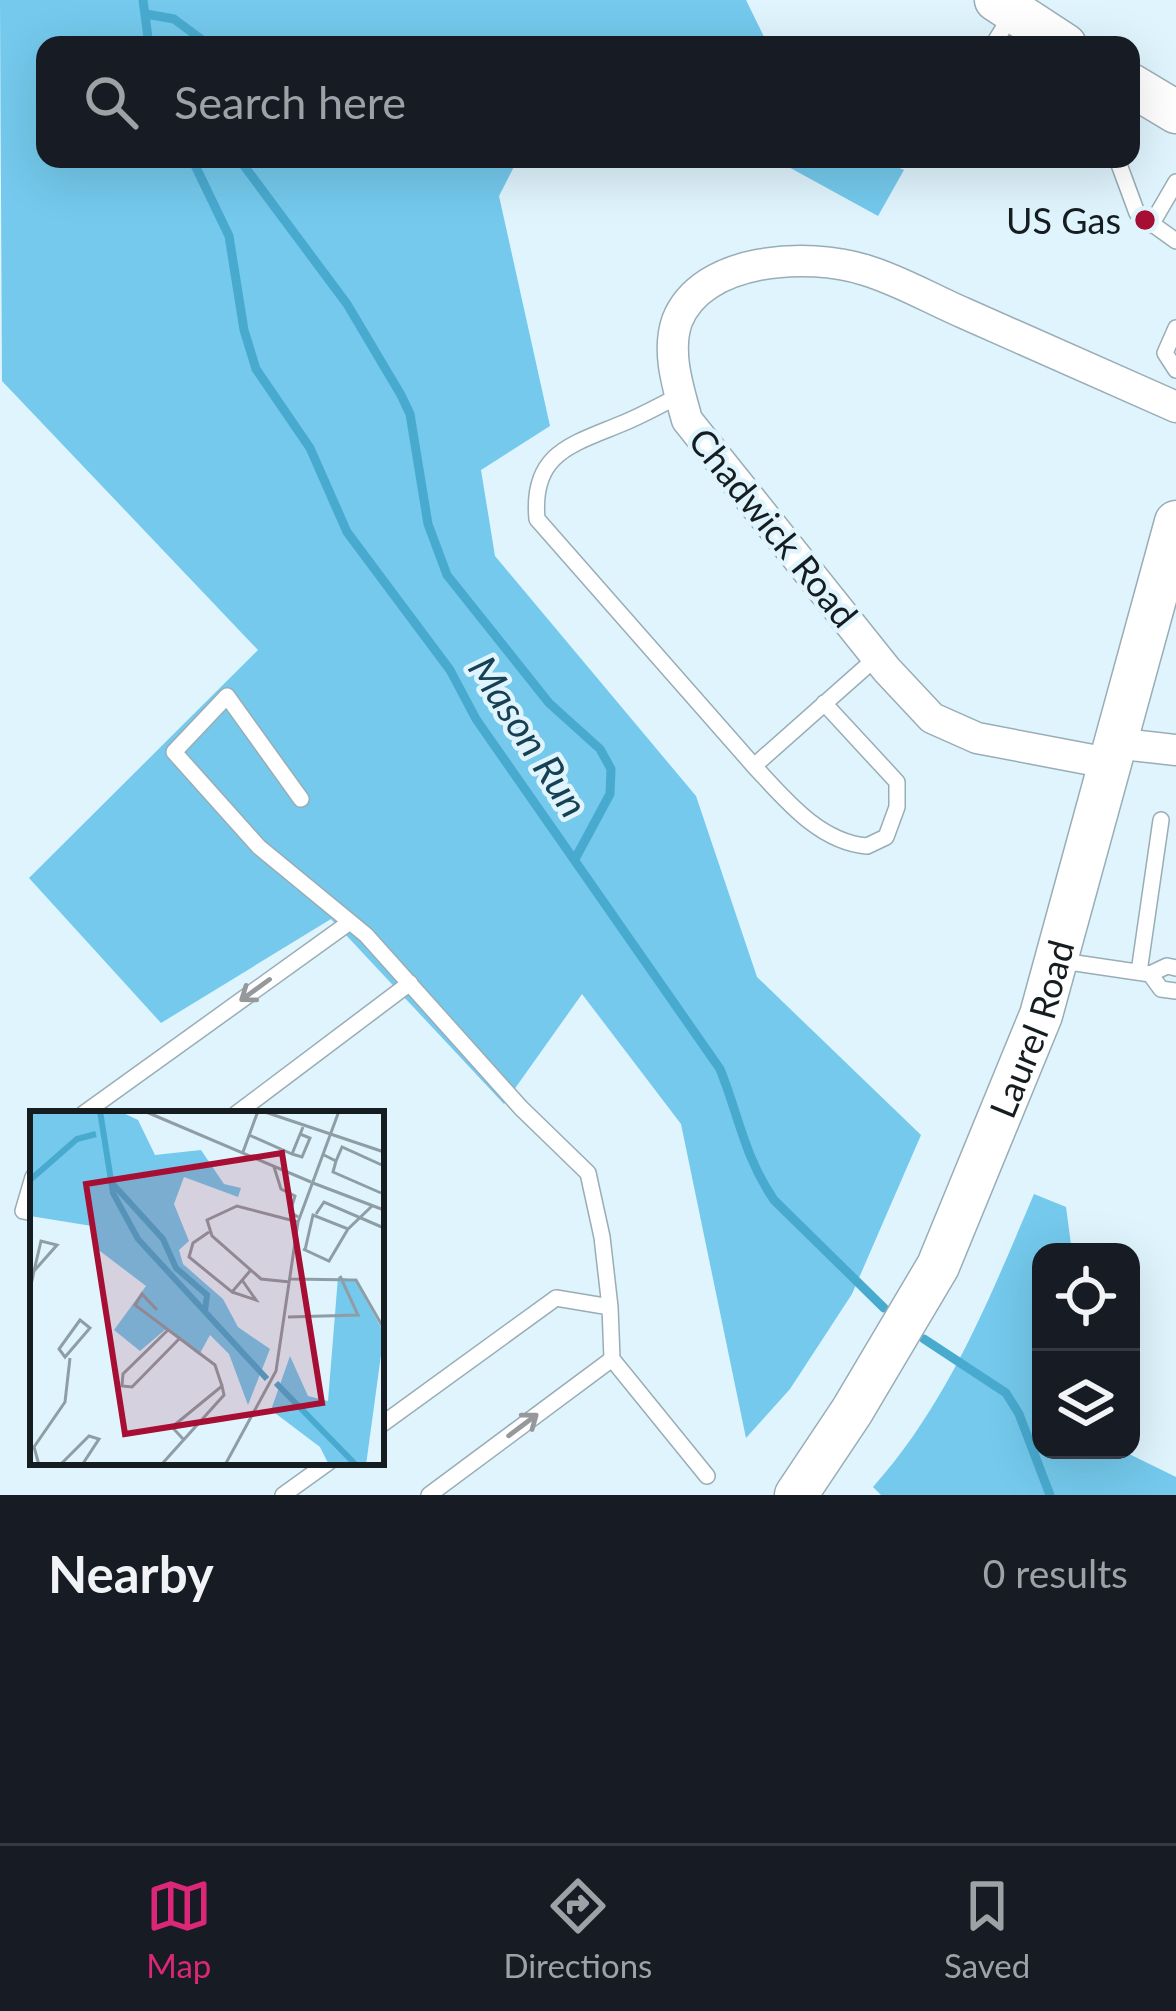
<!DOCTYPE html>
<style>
:root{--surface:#171b24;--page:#20242c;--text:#f1f3f6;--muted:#9ea1a6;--line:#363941;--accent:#db2777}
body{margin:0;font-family:Lato,sans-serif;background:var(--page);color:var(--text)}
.controls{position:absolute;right:36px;bottom:36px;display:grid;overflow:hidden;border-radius:24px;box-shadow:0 12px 48px #0002}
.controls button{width:108px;height:108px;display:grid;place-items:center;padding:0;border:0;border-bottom:3px solid var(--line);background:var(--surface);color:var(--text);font:60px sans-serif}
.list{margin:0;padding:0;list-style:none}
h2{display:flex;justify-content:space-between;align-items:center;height:156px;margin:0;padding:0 48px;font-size:51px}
h2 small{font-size:39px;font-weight:400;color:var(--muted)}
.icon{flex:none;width:66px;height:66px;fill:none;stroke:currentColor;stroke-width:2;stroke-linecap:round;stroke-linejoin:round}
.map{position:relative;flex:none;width:1176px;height:1495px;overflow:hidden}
.search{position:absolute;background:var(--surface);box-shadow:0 12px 48px #0002;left:36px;right:36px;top:36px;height:132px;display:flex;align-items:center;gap:30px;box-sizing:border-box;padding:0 42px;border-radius:24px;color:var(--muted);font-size:45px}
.sheet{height:348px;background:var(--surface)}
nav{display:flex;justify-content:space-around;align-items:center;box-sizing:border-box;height:168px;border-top:3px solid var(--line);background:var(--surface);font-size:33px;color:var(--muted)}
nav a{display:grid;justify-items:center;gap:6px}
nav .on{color:var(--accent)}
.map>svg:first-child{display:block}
.green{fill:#74c9ec}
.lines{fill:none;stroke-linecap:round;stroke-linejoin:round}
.stream{stroke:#49aad0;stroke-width:9}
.service-casing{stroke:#99adb6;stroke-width:18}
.minor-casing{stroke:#99adb6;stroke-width:33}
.secondary-casing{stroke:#99adb6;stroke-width:45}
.service{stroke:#fff;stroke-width:15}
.minor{stroke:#fff;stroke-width:30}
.secondary{stroke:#fff;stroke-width:42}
.oneway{stroke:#96999b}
.poi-dot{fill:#a70e34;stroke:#dff4fd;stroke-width:4.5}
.labels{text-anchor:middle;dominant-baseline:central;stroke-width:9;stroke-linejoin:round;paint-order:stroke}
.poi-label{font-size:36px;fill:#161d21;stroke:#dff4fd;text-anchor:end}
.street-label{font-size:36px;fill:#161d21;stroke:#dff4fd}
.water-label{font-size:39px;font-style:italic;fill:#174152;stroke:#dff4fd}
.inset-river{fill:none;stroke:#49aad0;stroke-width:6}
.inset-road{fill:none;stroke:#8f9ea5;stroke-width:3}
.view{fill:#a70e34;fill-opacity:0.15;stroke:#a70e34;stroke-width:6}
.inset-edge{fill:none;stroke:#161d21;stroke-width:6}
</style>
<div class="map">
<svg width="1176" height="1495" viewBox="0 0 1176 1495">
<rect width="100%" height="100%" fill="#dff4fd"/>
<path class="green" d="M0,0h746l22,45h-723v114h473l-19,37 51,230 -69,44 14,86 201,240 61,181 164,158 -69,159 -62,95 -44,49 -65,-314 -99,-130 -78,110 -173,-185 -170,104 -132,-145 229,-228 -256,-269z
M774,159h105l25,11 -26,46z
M1034,1194l32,13 6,45h-31v198h80l55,27v18h-295l-8,-8c76,-85 117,-190 161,-293z"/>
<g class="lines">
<path class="stream" d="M143,0l6,45
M146,14l28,5 35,26
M192,159l37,77 15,94 12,39 54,79 37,84 103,138 26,49 244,350c19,47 24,87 54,131l110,108
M239,159l108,145 54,91 9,19 18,110 19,51 102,128 51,46 11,20 -1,25 -35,65
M924,1339l82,54 13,21 31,81"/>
<g class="service-casing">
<path id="service" d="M993,45l19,-31
M1117,159l20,54 39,28
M1151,225l25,-43
M1176,328l-11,25 11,17
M680,395c-19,10 -39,21 -59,29 -51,21 -90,30 -84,95l217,247 123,-109
M754,766c31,33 65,76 113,80l19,-9 11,-30v-25l-73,-79
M301,799l-74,-103 -53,56 85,95 107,88 155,173 67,65 14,64 8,70
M1062,961l88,13 17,-8 9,2
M1139,972l22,-152
M1150,974l11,15 15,2
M83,1114l267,-192
M236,1114l174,-131
M33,1177l-10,34 10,2
M612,1359l95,117
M381,1425l175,-127 54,9 2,52 -183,136
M283,1495l46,-33"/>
</g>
<g class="minor-casing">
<path id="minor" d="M1113,743l63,7
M1108,763l-131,-25 -45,-20 -45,-48 -200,-250c-8,-30 -21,-67 -10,-99 25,-64 131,-69 188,-51 34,10 68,30 101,44 70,31 140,62 210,93"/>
</g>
<g class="secondary-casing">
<g id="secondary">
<path d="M996,0l69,45"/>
<path d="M1131,85l45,27"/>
<path id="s1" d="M796,1495l56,-84 86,-145 103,-251 135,-493"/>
</g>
</g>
<use href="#service" class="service"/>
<use href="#minor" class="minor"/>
<use href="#secondary" class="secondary"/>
</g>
<defs><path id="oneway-shaft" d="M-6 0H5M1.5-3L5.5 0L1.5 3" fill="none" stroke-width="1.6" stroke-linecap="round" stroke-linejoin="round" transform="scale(3)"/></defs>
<g class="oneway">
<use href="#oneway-shaft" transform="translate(255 990) rotate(144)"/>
<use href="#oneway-shaft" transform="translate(523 1425) rotate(-37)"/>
</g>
<circle class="poi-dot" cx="1145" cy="220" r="12"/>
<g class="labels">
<g class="poi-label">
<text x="1121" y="220">US Gas</text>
</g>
<g class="street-label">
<text transform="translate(774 527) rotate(51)">Chadwick Road</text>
<text stroke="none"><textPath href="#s1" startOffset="525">Laurel Road</textPath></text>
</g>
<g class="water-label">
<text transform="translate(529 736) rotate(57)">Mason Run</text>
</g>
</g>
<g transform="translate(30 1111)">
<rect width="354" height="354" fill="#dff4fd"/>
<path d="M0,0h89l19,9 17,35 46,-5 23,34 17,4 -3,9 -54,-20 -10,27 15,37 -10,9 4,14 40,35 15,28 32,22 -22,56 -19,-51 -19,-19 -11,20 -33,-26 -26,22 -26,-21 32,-44 -50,-38 -4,-22 -62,-10zM308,166l17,3 29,53 -18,132h-37l-9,-18 -49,-37 19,-54 18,40 20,5z" fill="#74c9ec"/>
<path class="inset-river" d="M70,0l13,82 25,46 129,140M0,69l47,-41 19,-5M82,72l51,56 13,29 31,27 -2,16M246,272l80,82"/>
<path class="inset-road" d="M114,0l167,71M232,0l122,41M219,24l43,19 11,-27M213,41l15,-41M262,43l10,3 8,-19 -10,-4M292,43l14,7 6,-14 42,19M306,50l-3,11 48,21M244,56l7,22 14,7 -5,16 8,5M283,72l71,27M286,103l8,-12 60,26M179,121l-16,11 -4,14 43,35 18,-21M273,138l26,12 19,-32M275,139l8,-35 35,14 24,-23M261,168l65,1 28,49M260,171l-29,-3 -49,-43 -5,-16 30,-14 61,16M0,179l4,-19 7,-30 16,4 -23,26M202,181l24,8 -14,-20M127,199l-15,-16 -7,11 80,60 7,21M258,206l70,-2 -18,-39M50,209l10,8 -25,29 -6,-8zM139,218l-46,45 -1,12 10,1 48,-49M9,354l-5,-18 31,-45 5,-44M30,354l29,-29 10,3 -17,26M131,354l63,-70 -2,-9 -50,41 11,12M195,354l51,-94 22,-149 41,-111"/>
<path class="view" d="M252,42l40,250 -197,31 -39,-250z"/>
<rect width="354" height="354" class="inset-edge"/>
</g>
</svg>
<div class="controls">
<button><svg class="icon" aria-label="locate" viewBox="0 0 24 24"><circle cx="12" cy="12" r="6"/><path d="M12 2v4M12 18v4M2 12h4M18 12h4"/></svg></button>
<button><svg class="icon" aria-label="layers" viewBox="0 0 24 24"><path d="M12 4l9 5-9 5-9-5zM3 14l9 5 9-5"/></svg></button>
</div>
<div class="search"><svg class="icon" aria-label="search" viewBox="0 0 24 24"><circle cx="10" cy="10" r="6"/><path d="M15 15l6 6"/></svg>Search here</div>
</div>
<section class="sheet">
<h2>Nearby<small>0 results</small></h2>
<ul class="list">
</ul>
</section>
<nav>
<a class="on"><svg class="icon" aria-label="map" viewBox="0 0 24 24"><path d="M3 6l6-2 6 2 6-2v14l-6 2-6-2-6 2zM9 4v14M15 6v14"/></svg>Map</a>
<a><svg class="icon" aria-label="directions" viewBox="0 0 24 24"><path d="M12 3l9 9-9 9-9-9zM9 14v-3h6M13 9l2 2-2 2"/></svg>Directions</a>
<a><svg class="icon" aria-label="saved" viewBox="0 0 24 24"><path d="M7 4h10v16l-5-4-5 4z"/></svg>Saved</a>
</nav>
